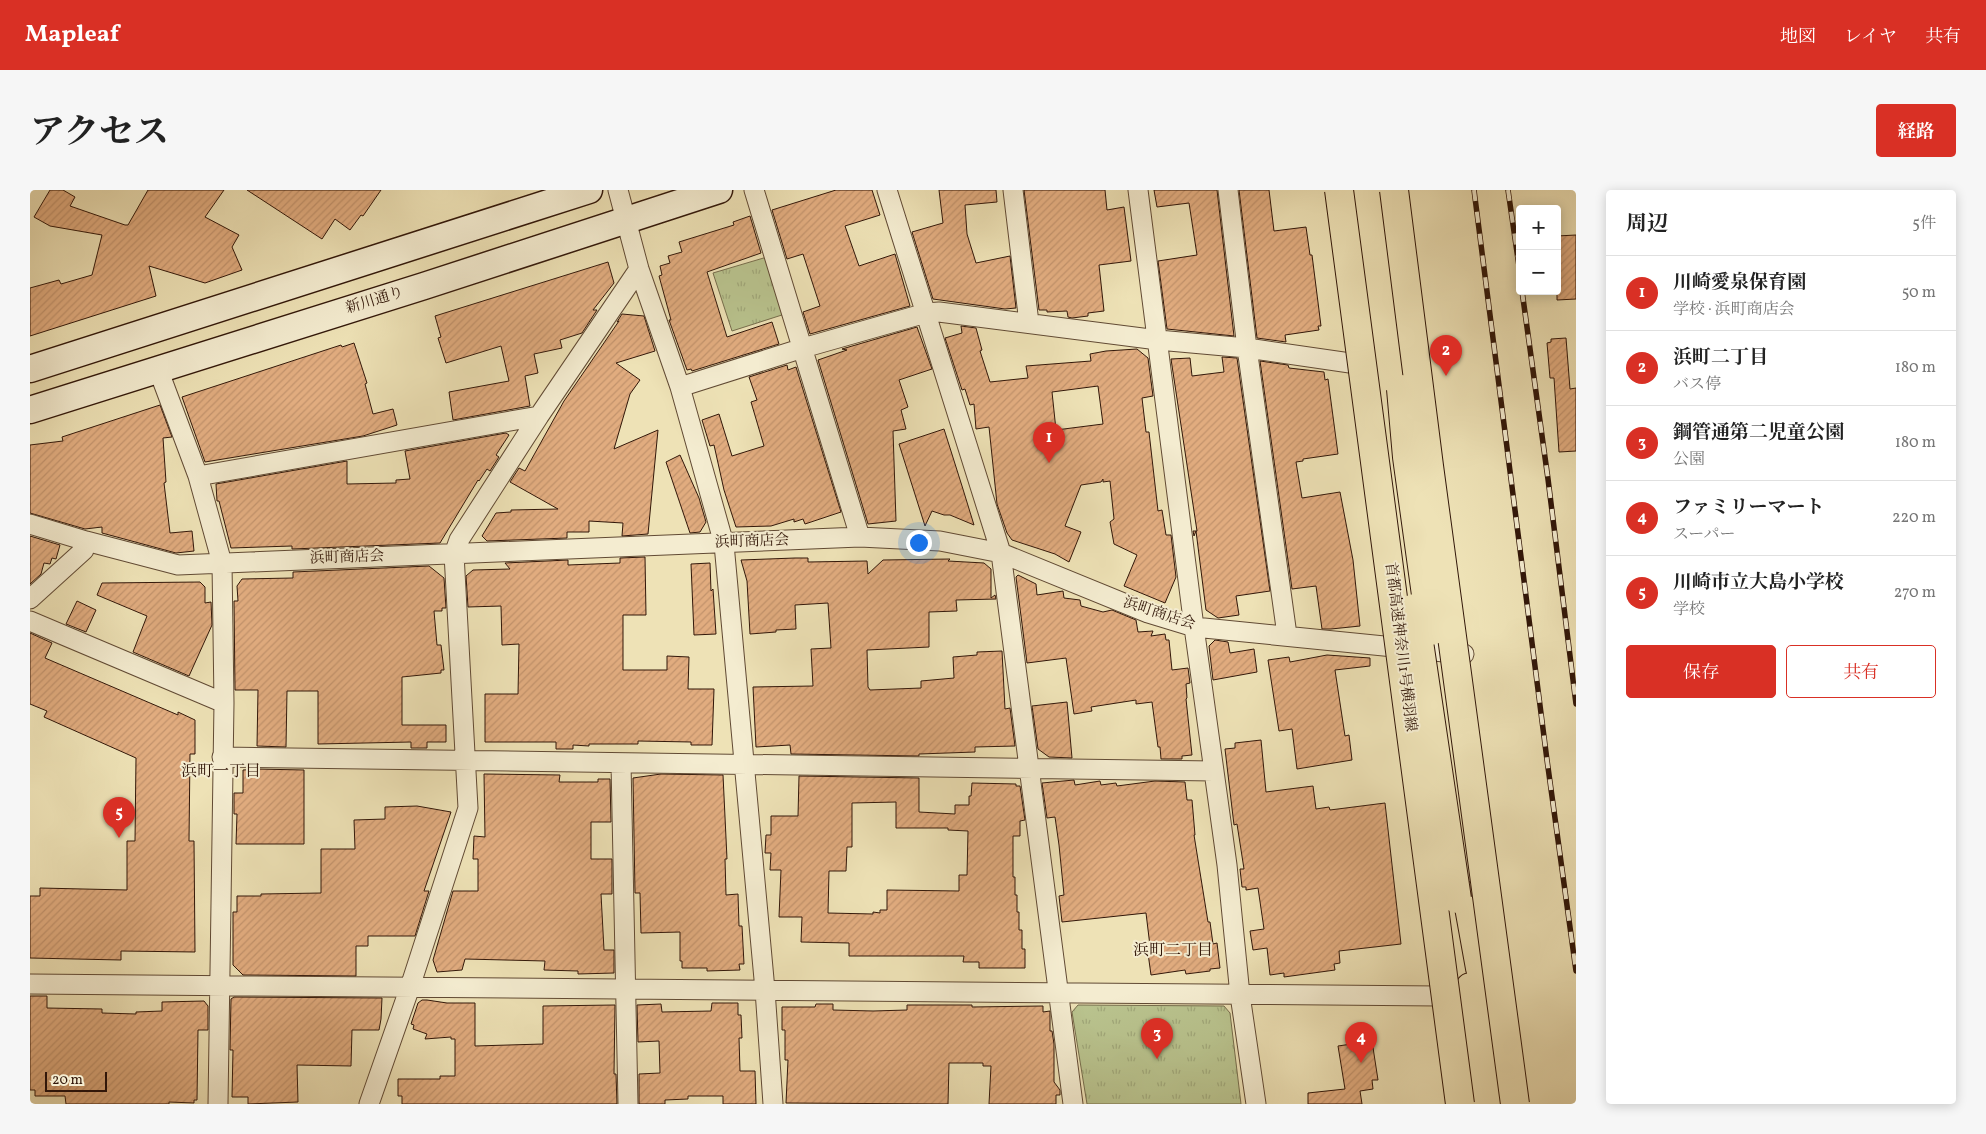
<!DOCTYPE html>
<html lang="ja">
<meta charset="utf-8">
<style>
:root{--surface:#fff;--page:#f6f6f6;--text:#222;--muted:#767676;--line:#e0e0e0;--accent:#d93025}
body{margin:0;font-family:Vollkorn,"Noto Serif JP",serif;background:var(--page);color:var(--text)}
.controls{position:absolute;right:15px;top:15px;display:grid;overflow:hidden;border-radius:5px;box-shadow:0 2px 12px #0003}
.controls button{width:45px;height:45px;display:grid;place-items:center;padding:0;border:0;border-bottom:1px solid var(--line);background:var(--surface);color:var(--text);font:25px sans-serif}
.scale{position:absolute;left:15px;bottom:12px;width:62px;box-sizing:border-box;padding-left:5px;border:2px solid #321709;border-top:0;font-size:14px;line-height:18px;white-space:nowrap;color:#321709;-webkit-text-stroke:4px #f4ecd0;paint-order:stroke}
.you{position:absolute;left:888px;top:352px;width:18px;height:18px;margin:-12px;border:4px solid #fff;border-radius:50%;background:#1a73e8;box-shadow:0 0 0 8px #1a73e833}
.badge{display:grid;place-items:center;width:32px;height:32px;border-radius:50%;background:var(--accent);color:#fff;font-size:16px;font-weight:700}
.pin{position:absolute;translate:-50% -41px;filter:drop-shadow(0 1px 2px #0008)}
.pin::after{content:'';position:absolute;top:26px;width:18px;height:15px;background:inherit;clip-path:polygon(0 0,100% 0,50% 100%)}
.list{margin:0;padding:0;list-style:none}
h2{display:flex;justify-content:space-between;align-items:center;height:65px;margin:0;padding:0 20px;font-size:21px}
h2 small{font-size:16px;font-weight:400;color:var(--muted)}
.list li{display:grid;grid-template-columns:32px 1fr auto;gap:15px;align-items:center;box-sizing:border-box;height:75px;padding:0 20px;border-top:1px solid var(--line)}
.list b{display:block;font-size:19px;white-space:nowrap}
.list p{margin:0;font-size:16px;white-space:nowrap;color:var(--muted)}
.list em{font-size:16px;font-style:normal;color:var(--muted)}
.actions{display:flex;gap:10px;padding:15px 20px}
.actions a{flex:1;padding:11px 0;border:1px solid var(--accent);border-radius:5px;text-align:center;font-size:18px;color:var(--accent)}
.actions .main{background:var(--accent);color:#fff}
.map{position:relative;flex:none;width:1546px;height:914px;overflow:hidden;border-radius:5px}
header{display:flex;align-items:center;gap:30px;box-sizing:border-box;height:70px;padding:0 25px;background:var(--accent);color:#fff}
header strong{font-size:24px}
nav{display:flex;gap:28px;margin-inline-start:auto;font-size:18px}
.intro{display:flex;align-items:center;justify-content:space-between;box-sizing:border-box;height:120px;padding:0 30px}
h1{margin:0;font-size:35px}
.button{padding:12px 22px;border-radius:5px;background:var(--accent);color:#fff;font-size:18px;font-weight:700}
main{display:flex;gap:30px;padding:0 30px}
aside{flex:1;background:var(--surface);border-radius:5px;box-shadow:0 2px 12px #0003}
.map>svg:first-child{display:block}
.park{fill:url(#park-tufts);stroke:#766d4c}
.building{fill:url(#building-hatch);stroke:#321709;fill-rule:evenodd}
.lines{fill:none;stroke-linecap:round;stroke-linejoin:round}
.street-casing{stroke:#614a34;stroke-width:21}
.secondary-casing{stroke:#321709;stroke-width:29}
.highway-casing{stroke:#321709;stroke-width:30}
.street{stroke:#f4ecd0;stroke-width:19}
.secondary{stroke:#f4ecd0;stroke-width:26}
.highway{stroke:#eee2b6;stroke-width:28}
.rail-casing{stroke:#321709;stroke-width:5.5}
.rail{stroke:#f4ecd0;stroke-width:4;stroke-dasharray:11;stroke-linecap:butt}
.highway-bridge-casing{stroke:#321709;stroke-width:30;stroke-linecap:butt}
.highway-bridge{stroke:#eee2b6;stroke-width:28}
.labels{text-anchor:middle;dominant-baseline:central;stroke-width:4;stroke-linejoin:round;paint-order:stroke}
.street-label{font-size:15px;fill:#321709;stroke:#f4ecd0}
.neighbourhood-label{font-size:16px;fill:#321709;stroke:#f4ecd0}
</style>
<header>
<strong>Mapleaf</strong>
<nav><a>地図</a><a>レイヤ</a><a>共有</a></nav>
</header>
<div class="intro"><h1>アクセス</h1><a class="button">経路</a></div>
<main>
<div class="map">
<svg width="1546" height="914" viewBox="0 0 1546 914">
<defs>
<pattern id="park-tufts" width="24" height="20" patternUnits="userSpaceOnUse" patternTransform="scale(1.25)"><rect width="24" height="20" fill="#b9c38e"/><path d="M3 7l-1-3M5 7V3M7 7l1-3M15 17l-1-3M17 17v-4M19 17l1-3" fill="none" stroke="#a0a779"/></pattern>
<pattern id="building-hatch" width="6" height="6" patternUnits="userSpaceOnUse" patternTransform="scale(1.25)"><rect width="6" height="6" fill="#e1ac7f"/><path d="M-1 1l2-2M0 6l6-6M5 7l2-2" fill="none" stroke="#c2936c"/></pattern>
</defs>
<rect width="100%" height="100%" fill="#eee2b6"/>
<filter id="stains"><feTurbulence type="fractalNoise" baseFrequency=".004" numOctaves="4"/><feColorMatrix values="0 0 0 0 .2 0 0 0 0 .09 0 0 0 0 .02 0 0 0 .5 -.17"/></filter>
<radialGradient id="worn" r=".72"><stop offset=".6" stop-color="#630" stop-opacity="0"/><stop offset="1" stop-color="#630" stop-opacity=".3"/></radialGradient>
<path class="park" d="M737,67l18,57 -53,17 -19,-58z
M1048,815l146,1 6,7 11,91h-154l-15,-92z"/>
<path class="building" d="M20,0h13l12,7 -5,9 55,19h3l20,-35h76l-19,27 34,18 -7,12 10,23 -37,13 -56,-17 7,30 -126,40v-48l29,-8 2,4 31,-9 10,-40 -52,-9 -16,-9z
M217,0h134l-18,26 -2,-1 -11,15 -15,-11 -13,20z
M806,0h36l8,25 -35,11 14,40 36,-12 15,52 -100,28 -7,-22 17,-6 -17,-52 -16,5 -15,-49z
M909,0h57l1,12 -32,3 2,29 9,29 34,-7 6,52 -11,1 -72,-10 -21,-67 31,-9z
M994,0h81l2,20 17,-3 7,54 -32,4 5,46 -16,2v3l-16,2 -4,-1 -1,-6 -20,1v-2h-8z
M1124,0h63l17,146 -67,-7 -9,-68 39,-6 -8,-52 -32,4z
M1209,0h30l5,41 32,-4 4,28h2l9,71h-3l1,4 -34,5 1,7 -29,-4z
M720,26l11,37 -54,19 20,65 45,-15 7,22 -87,27 -1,-2 -4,1 -18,-50h2l-12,-44 3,-1 -2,-9 10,-3 -2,-7 14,-4 -3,-10 55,-17 -1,-3z
M1546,45v64l-19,1v-64z
M578,72l6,21 -21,27h4l-15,23 -22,7 2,8 -28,6 4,19 -13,3 5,30 -77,14 -4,-28 60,-11 -8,-35 -55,17 -8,-25 3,-1 -6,-21z
M592,124l22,2 11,35 -39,12 24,17 -10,14 -16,55 44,-19 -10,104 -26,2 1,-13 -34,-2v11h-22v6l-80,3 -5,-5 14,-23 15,-1v-2l47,-1 -48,-27 9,-14 6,3 39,-70 55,-80 -2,1z
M931,136l15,2 6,22 -2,1 10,31 38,-4 -2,-12 65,-5 -1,-7 16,-3 31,-2 11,9 5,38 -11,2 4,34h3l9,79 4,-1 4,25h5l5,42 -11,26 -41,-17 13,-31 -23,-11 -4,-22 4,-3 -4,-38 -7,1v-3l-2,3 -20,3 -16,41 16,6 -12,30 -14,-8 -43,-14 -5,-7 -10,-29 -8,-77 -13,2 -2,-25 -4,1 -5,-16 -3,1 -17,-52 17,-5zM1068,196l5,38 -47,6 -4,-38z
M887,137l15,42 -33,11 9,27 -7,3 5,19 -13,2 3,90 -28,3 -50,-164 29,-10 -5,-1z
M1536,148l4,51 6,-1v63l-17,1 -5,-74h-4l-3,-35 4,-1v-3z
M324,153l13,40 -2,1 8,30 20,-5 4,16 -34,11 -158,26 -23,-65 159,-52 1,2z
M1192,167l15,1 33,233 -34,5 3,19 -21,3 -12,-8 -10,-79 -2,5 -1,-5h4l-26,-172 19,-1 2,18 32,-4z
M1230,171l28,4 1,3 35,4 1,8 3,-1 10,75 -35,5v2l-7,1 6,36 38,-6 13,68 7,66 -29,3h-9l-6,-43 -24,3z
M757,175l1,5 8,-3 45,145 -36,12 -2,-5 -9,3v-3l-23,7 -35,1 -12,-37 -10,-45 -4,1 -8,-26 17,-6 13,42 32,-10 -13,-44 6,-2 -8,-23z
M130,215l12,32 -9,1 3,44 -2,1 6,50 22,-2 2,20 -18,2 -74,-20v-6l-17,2 -55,-16v-68l33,-4 -1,-4z
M914,239l18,57 12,39 -24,-10h-6l-12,-4 -7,15 -26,-82z
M476,243l3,2 -13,20 3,2 -9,14 -3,-2 -8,12 -1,-1 -38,63 -148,6v-3l-61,2 -12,-47h-2l-1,-17 131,-23v23l49,-1v-3l14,-1 -5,-28z
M650,265l19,43 7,24 -6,10 -10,1 -24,-71z
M0,346l30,9 -4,14 -4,-1 -2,6 -6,-1 -3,11 -11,10z
M615,367l1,58h-23v55h44v-14l22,1 -1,32h26l-2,56h-21v-3l-53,-1v3h-49v2l-16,-1v4h-17v-7h-71v-48h33l1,-50 -17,1 -1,-39 -33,1 -2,-31 7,-6 37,-1 -5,-6 63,-3v5l52,-2v-5z
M765,368h13v4l59,-1 1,13 15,-14 67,-1 -2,2 36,2 7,6v29l4,-3 1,4 -40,1 1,11 -28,1v35l-62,3 1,37 2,3 51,-2v-7l33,-3 -1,-21 24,-2v-3l25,-1 3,58 5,-1 5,38 -40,1v5l-56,2v2l-128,-2 -1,-9 -34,2 -3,-60 60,-1 -2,-37 20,-1 -3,-45 -33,2 1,24 -20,1v2l-26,2 -3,-53 -6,-21z
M680,373l1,28 2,-2 3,45 -22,1 -3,-71z
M399,376l15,12 2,30h-4v3h-8l3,34h4l3,25h-3v3l-39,4v48h44v17h-19v6h-16v-6l-93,2v-53h-31l-1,56 -29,-1 1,-56h-23l-1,-89h4l-1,-15 5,-7 51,-1v-6z
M988,385l18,9 1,11 26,-4 1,7 16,2 1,6 22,6 9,-2 24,10 2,12 15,-1 -2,5 14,-2 1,6h3l3,30 16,-2 2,15 -4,1 1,14 -1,1 6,56 -10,1v3h-21l-1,-12h-2l-6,-45 -16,2v-4l-45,7 1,4 -18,3 -8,-56 -39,5 -11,-86z
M170,392l5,5v16l6,-1 1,23 -23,51 -56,-24 14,-36 -50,-21 5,-12z
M47,411l19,9 -10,22 -20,-8z
M0,443l22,10 -7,15 133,57v-3l17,8v34h-5l-1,87h5l1,111 -74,-1v9l-91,-2v-62h10v-8l87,2v-49h8l1,-83 -92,-41 3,-6 -17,-7z
M1185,450l13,2 2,11 24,-4 3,23 -44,8 -4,-34z
M1297,465l43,3v8l-35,4 10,66 4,-1 3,25 -55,9 -5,-40 -13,2 -11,-71 21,-3 1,5z
M1037,512l5,56 -23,-1 -11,-8 -6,-43z
M1231,550l5,52 47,-6 3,23 13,-2 1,3 55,-7 16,141 -62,7 1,12 -6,1 1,6 -51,7v-4l-14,2 -3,-27 -14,2 -3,-19 14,-2 -6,-41 -12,2v-3h-4l-2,-18h4l-7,-45 -3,1 -9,-76 10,-1v-5z
M227,579l47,1v74h-68l1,-30h-3v-21h9v-23z
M454,584l76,1 -1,7h39v-3h12l1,43h-20v37h21v35h-11l3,56h10v23l-36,1v-3l-34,-1 1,-9 -80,-2 -3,11 -25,2 -4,-12 20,-69h25v-32h-5l1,-23 11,1z
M631,584l62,1 4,84h-2l1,36 12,-1 1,32h3l2,38h-5l1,6 -33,1v-3h-25v-7h-2v-29l-39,1 -1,-40h-5l-2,-115z
M769,586l120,2v34l36,2v-9h14v-9h2l1,-13 44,1v2h4l5,34 -5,1v15h-7v41h2v18h2v17h2v18h3v19h3v19h-46v-6h-16l1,-6h-115v-13l-48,-1 1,-25h-23l2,-47h-11l1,-17h-6l1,-18h5v-19h27zM866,612v26h52v2l20,1 -1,44h-8v16l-72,-1v20h-7v3l-7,-1v2l-45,-1 1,-42h17l1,-24h5v-44z
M1044,590l1,5 25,-4 1,4 15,-2 1,3 38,-5 30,1 2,18h5l3,35h-1l14,87h2l3,22 4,-1 3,25 -10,1v2l-24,3 -1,-4 -34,5 -4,-29h3l-4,-33 -84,9 -3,-26 5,-1 -5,-50 -4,-28 -8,1 -5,-35z
M387,616l34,6 -27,79h5l-14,45h-47v10h-12v30l-113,-1 -10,-10v-53h4v-16h24v-2l60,-1v-44h34l-1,-29 31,-1v-12z
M0,806h17v12l55,1v4l34,1v-2l26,-1v-9l42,-1 4,5v24h-10l-1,70h-3v3l-25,-1v2h-103l-1,-8h-30v-6h-5z
M204,807l148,1 -1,21 -2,11h-27l-1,36 -54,-1 1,37 -50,2v-7h-16l1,-47h-3l1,-51z
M392,810h5l20,3h28v43l68,-2v-38l72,-1 -1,69h2l1,30h-215v-8h-4v-17h42v-3h15v-37h-4v-2l-26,2 2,-5 -14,-5 1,-4 -3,-1 7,-21z
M682,813h26v12h3l1,23h-3l1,33h15l1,33h-33v-8h-35v3l-23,1v4h-26v-30l21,-1 -1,-32 -21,1 -1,-37 24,-1 1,8 49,-1z
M786,814h17v6l40,1 34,-1v-5h65v2l71,-1v6l7,-1v20h2l2,13v38l6,8v5h-4v9h-67l2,-38h-8v-3h-34l-1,41 -162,-1 2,-43h-3v-30h-3v-23h33z
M1342,851l6,39h-6l1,9 -13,2 2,13h-54v-11l37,-4 -7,-43z"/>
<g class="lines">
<g class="street-casing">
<path id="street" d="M588,0l21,79 41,118 44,157 41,446 8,114
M724,0l106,347
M857,0l114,363 72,551
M983,0l16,133
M1108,0l56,437 33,238 13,130 16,109
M1198,0l19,158 40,287
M128,179l40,107 24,87 2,140 -6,401
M650,197l123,-39 123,-35 13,-1 219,28 89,8 103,15
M168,286l341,-60
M0,334l56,17 92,24 682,-28 80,4 61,12 147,60 46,14 270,27
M0,409l54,-49 2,-9
M0,431l194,82
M192,567l992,14
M591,573l7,341
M0,794l1408,12
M339,914l41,-117 58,-179 -14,-254 5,-14 80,-124 100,-147"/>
</g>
<g class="secondary-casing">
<path id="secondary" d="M0,179l559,-179
M0,220l394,-124 295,-96"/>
</g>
<g class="highway-casing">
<path id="highway" d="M1437,706l13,72 15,56
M1440,797l17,117"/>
</g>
<use href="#street" class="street"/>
<use href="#secondary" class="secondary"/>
<use href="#highway" class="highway"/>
<g class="rail-casing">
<path id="rail" d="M1444,0l73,570 29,211
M1478,0l12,83
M1492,101l26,188 28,225"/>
</g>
<use href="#rail" class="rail"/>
<g class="highway-bridge-casing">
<path id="highway-bridge" d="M1309,0l121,914
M1364,0l35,276 86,638
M1371,199l6,68 24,174
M1384,418l43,291"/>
</g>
<use href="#highway-bridge" class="highway-bridge"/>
</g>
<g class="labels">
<g class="street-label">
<text transform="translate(345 111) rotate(-17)">新川通り</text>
<text transform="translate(722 352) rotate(-2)">浜町商店会</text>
<text transform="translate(317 368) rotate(-2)">浜町商店会</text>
<text transform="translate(1129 424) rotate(18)">浜町商店会</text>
<text transform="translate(1370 457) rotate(83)">首都高速神奈川1号横羽線</text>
</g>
<g class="neighbourhood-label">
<text x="191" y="582">浜町一丁目</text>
<text x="1143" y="761">浜町二丁目</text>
</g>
</g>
<rect width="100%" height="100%" filter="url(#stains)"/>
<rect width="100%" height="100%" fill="url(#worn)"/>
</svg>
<div class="controls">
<button>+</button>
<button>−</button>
</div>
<div class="scale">20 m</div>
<div class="you"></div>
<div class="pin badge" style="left:1019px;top:273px">1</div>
<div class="pin badge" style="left:1416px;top:186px">2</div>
<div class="pin badge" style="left:1127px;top:869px">3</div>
<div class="pin badge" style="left:1331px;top:873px">4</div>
<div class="pin badge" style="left:89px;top:648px">5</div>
</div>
<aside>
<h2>周辺<small>5件</small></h2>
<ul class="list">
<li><span class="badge">1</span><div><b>川崎愛泉保育園</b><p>学校 · 浜町商店会</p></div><em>50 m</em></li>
<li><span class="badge">2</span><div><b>浜町二丁目</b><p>バス停</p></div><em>180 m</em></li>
<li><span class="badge">3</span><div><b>鋼管通第二児童公園</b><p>公園</p></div><em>180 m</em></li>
<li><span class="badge">4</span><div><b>ファミリーマート</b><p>スーパー</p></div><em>220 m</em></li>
<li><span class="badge">5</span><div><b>川崎市立大島小学校</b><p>学校</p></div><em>270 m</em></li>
</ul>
<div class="actions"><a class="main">保存</a><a>共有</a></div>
</aside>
</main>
